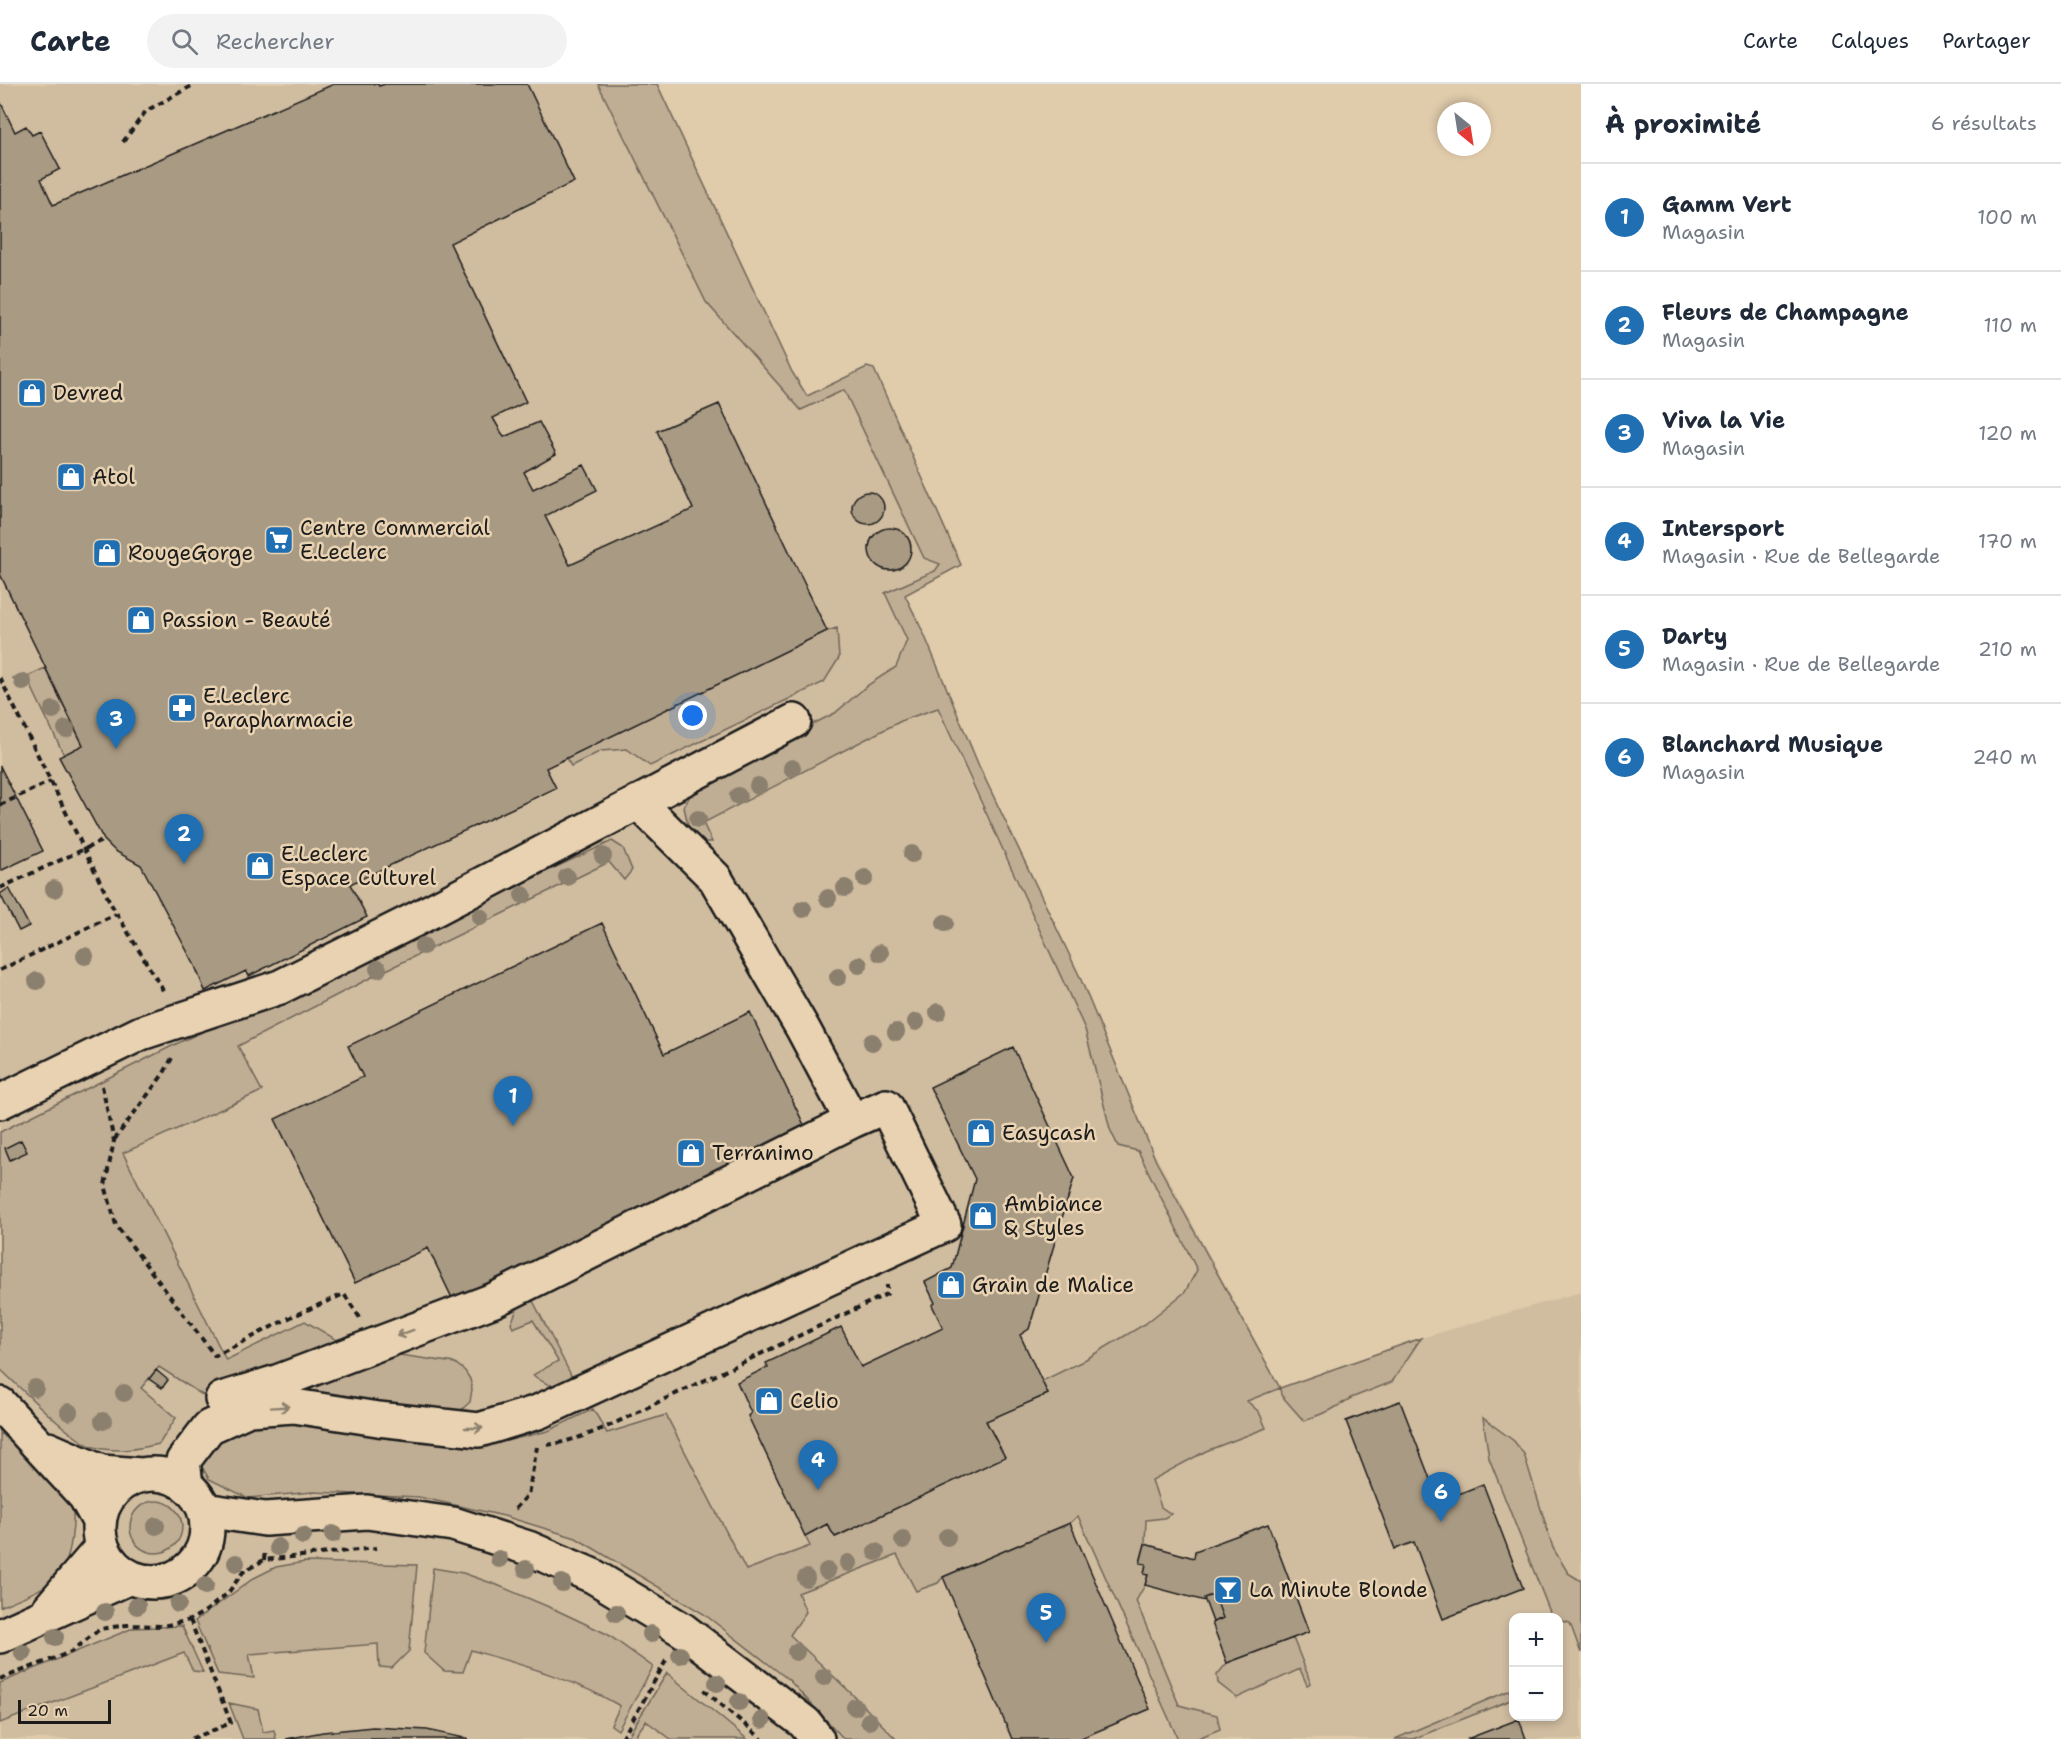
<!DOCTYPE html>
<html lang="fr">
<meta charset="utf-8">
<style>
:root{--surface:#fff;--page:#f2f2f3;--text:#1f2937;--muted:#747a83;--line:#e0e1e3;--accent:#1f6fb2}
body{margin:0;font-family:"Shantell Sans",sans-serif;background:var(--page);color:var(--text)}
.controls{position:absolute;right:18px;bottom:18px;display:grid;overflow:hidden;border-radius:12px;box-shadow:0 3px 9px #0003}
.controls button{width:54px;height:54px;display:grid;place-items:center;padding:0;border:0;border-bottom:2px solid var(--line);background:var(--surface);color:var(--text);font:30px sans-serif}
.compass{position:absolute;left:1437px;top:18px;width:54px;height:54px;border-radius:50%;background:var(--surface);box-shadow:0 3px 9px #0003;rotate:150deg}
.scale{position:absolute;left:18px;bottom:15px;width:93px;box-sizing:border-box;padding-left:6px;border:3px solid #1c1c1c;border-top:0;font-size:16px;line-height:21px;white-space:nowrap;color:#1c1c1c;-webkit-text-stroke:4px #e8d2b1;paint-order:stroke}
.you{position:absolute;left:693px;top:632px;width:21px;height:21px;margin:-15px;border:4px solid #fff;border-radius:50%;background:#1a73e8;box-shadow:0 0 0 9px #1a73e833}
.badge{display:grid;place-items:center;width:39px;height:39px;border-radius:50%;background:var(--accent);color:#fff;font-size:20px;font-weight:700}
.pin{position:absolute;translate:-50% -50px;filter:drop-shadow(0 2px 3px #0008)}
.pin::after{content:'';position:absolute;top:32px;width:21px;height:18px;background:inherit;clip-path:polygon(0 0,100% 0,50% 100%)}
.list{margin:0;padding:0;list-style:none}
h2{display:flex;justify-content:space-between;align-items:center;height:78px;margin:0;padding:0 24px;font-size:26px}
h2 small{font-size:20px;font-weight:400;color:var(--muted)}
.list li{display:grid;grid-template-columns:39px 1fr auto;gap:18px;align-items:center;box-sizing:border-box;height:108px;padding:0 24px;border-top:2px solid var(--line)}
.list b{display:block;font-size:22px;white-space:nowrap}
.list p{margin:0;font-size:20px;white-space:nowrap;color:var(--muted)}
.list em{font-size:20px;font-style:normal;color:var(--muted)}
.icon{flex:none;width:33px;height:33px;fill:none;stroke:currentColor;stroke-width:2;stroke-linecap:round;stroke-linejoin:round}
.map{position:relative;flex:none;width:1581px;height:1655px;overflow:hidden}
header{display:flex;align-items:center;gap:36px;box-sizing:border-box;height:84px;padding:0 30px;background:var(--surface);border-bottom:2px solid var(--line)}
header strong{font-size:28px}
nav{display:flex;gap:33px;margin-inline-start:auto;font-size:21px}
.search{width:420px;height:54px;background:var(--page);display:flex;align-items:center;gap:15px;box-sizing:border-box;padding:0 21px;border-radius:33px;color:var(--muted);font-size:22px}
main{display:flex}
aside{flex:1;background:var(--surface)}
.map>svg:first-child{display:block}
.built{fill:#d0bc9f;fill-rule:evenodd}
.green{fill:#c0ae94;stroke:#6e6558;stroke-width:1.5}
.building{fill:#a99a83;stroke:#1c1c1c;stroke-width:1.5}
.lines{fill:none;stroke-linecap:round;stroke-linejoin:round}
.minor-casing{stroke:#1c1c1c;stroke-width:38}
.path{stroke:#1c1c1c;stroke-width:4;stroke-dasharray:6 4.5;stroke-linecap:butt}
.minor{stroke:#e8d2b1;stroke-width:33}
.tree{fill:#8b7f6d}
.oneway{stroke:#8c806e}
.labels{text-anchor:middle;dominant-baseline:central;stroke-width:5;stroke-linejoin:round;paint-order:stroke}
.poi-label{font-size:21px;fill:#1c1c1c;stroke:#e8d2b1;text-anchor:start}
</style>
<header>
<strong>Carte</strong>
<div class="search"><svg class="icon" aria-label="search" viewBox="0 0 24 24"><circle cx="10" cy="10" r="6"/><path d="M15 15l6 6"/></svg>Rechercher</div>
<nav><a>Carte</a><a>Calques</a><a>Partager</a></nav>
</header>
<main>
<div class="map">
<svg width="1581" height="1655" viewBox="0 0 1581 1655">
<rect width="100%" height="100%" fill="#e0cbab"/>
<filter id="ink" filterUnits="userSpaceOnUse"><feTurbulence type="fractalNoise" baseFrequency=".0167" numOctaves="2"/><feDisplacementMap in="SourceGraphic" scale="12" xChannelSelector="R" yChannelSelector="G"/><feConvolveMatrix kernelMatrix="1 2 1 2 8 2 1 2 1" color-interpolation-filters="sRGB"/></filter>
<g filter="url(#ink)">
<path class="built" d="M0,0h639l156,318 72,-35 88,195 -70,31 80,178 120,258 88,158 107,201 141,-50 160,-46v447h-1581zM1514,1534h44v98h-44z"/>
<path class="green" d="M598,0h59l135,288 15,24 60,-29 7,2 87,196 -56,30 19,39 55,132 100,209 77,186 124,227 141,-50 -29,44 -41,16 -20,12 -27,11 -23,-26 -1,-7 -33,13 12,11 7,16 -60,23 -54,29 9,27 10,7 -7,4 -18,2 -1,24 -5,18 6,2 -2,10 4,1 -3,10 -9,16 43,104 38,10 3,14 -24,10h-18l-100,-223 -8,7 -127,54 -5,6 -22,8 -19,-36 -99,38 8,19 -16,23 60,57 46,47h-52l-55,-59 -85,-66 -128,-76 -72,-22 -85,-19 -106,-5 -65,6 -39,-19 -8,-14v-14l12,-17 60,-18 204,32 71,-17 45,-22 14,24 59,-18 80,155 64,-24 -5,-10 22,-12 9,13 168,-80 -18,-36 62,-27 -6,-13 39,-19 64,-38 40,-32 12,-22 -59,-119 -20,-5 -8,-17 -25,-100 -147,-321 -35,12 -200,103 9,19h-13l-10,-12 -5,-23 13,-25 138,-69 33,-28 28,-18 11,-27 -22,-47 50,-22 5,-7 -16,-6 -80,-168 -43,20 -95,-108z
M837,544l2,30 -15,24 -174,84 -23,-17 -26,2 -30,15 -5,-8 261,-127z
M45,584l38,77 -19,10 -33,-69c-10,1 -14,1 -18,-8l6,-3 3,4z
M612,757l11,7 9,22 -8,10 -15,-18 -233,113 -138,71 24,45 -139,62 103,207 79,-39 42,25 -131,51 -12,-1 -45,-29 -18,21 35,30 -17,26c-21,5 -44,9 -65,3 -22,-6 -75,-61 -94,-78v-237l178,-89z
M531,1213l44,86c-19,5 -27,4 -42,-8l25,-14 -25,-41 -20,8 -2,-4 8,-20z
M386,1269l69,10 10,8 5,8 2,10 -2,13 -12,11 -182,-21z
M1483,1334l31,23 10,13 29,94 15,25 13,8v72l-11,-30 -11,-3 -1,-2 -6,-1 -63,-159z
M0,1349c15,13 64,50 70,66 7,16 1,66 -13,78 -15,14 -38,21 -57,30z
M130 1443a26 26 0 1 1 52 0a26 26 0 1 1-52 0Z
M305,1478l112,3 -8,86 -17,17 -13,-1 -1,-23 -129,10 5,24 -36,-4 -23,-53 59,-43 22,-11z
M433,1484l30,5 34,12 59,25 51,24 46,33 -35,63 -7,-5 9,-19c-46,-27 -98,-41 -149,-56l-8,22 -19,-1 -20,-18z
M182,1542l21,46 -10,-1 -9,-18 -184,70v-40l133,-55z
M1293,1554l18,45 -4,2 -7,-16 -63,29 -19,-15 -1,-8 10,-12z
M667,1589l80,66h-76l-25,-18 -13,18 -5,-3z
M1513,1605v10l-100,40h-18z
M229,1619l29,6 5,23 11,-2 2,9h-33z"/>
<path class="building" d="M334,0h44l1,2 6,-2h142l47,98 -124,61 76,159 -33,16 11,19 35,-15 17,32 -32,18 9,17 51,-24 13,25 -52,26 25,49 123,-56 -36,-78 62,-27 108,227 -281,137 10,20 -206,96 17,33 -118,59 -3,-5 -41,20 -10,-25 -54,-101 -26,-14 -11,-11 -45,-83 24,-12 -83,-171v-473l15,31 11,-6 6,9 8,-4 20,38 -19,10 12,26z
M852 424a16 16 0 1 1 32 0a16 16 0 1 1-32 0Z
M869 465a21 21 0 1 1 42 0a21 21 0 1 1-42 0Z
M0,682l43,85 -43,20z
M9,804l20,38 -10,5 -19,-37z
M602,839l62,131 86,-42 56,117 -353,171 -25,-52 -73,35 -80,-164 88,-42 -15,-31z
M1013,963l61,131 -45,151 -9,6 28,59 -62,27 19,36 -170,80 -8,-13 -22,12 -57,-120 3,-3 -14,-31 31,-15 -2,-4 75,-36 20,40 82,-39 -11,-23 3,-2 -10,-21 27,-14 23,-89 -45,-92z
M21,1056l6,12 -17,8 -5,-12z
M156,1286l12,10 -6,8 -13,-9z
M1400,1317l39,101 44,-18 40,104 -80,31 -29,-77 -19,7 -49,-128z
M1070,1439l80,186 -71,30h-67l-69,-162z
M1268,1440l41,108 -82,31 -15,-40 11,-5 -9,-24 -10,4 1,3 -60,-16 3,-10 -4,-1 2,-10 -6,-1 5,-19 49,14 1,-7z
M1214,1510l9,24 -10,4 -9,-24z
M1519,1635l7,20h-59z
M373,1643l54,3 42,9h-183l37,-7z"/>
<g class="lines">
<g class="minor-casing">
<path id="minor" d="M0,1018l141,-69 139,-46 136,-68 378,-198
M222,1315l55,-17 217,-82 358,-179
M0,1320l85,92 14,25
M48,1365l53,23 40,3
M99 1444a54 54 0 1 1 108 0a54 54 0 1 1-108 0Z
M186,1401l-3,-24 26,-34 40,-18 45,-3 84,13 101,11 59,-18 406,-187 -58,-119 -34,15 -49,-92 -88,-151 -77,-76
M204,1426l61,9 102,-7 86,12 75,24 65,28 90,54 122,93 12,16
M49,1525l53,-62
M0,1552l130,-59"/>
</g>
<path class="path" d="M123,58l23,-31 49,-27
M0,594l111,226 53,88
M0,721l51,-24
M0,804l104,-48
M0,886l116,-56
M102,1002l12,55 -9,44 11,40 99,131 76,-39 53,-23 16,24
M114,1056l50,-67 8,-15
M547,1361c43,-6 83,-30 122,-48 73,-34 146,-69 218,-103v-9
M515,1425l13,-14 9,-48
M264,1476l1,-10
M190,1536l41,103 -40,16
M0,1595l71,-27 29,-23 27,-4 36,1 27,-6 17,-10 21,-17 15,-21 21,-12 112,-12
M704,1606l58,49
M622,1655l46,-82"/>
<use href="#minor" class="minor"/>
</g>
<g class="tree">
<circle cx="23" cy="598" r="9"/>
<circle cx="53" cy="626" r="9"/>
<circle cx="66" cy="645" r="9"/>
<circle cx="792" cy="684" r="9"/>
<circle cx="758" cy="702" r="9"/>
<circle cx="738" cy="712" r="9"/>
<circle cx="698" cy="735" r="9"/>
<circle cx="912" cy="770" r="9"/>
<circle cx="603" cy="772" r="9"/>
<circle cx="567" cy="793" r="9"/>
<circle cx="865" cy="794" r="9"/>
<circle cx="845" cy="804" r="9"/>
<circle cx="54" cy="805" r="9"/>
<circle cx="523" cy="811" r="9"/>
<circle cx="828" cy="814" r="9"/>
<circle cx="803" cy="825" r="9"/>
<circle cx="480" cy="833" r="9"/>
<circle cx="945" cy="839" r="9"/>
<circle cx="423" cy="862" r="9"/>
<circle cx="880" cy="869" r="9"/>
<circle cx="85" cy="872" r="9"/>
<circle cx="859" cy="881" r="9"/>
<circle cx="378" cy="885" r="9"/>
<circle cx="838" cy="893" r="9"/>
<circle cx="37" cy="897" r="9"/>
<circle cx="938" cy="928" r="9"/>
<circle cx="916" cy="938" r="9"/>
<circle cx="896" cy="948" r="9"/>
<circle cx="872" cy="958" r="9"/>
<circle cx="35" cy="1304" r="9"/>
<circle cx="124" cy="1309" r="9"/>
<circle cx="69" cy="1328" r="9"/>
<circle cx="103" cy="1337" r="9"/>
<circle cx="156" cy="1442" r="9"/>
<circle cx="333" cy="1450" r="9"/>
<circle cx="303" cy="1452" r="9"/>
<circle cx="947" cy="1453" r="9"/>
<circle cx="903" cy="1456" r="9"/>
<circle cx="278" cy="1463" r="9"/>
<circle cx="876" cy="1468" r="9"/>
<circle cx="499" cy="1475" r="9"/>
<circle cx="236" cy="1479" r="9"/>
<circle cx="848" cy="1479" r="9"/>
<circle cx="526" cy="1485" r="9"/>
<circle cx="827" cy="1487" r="9"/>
<circle cx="806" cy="1494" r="9"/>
<circle cx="562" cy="1499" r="9"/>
<circle cx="205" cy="1502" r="9"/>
<circle cx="178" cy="1520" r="9"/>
<circle cx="137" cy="1522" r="9"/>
<circle cx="105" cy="1528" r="9"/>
<circle cx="616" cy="1529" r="9"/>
<circle cx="651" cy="1550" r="9"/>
<circle cx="55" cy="1553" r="9"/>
<circle cx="796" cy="1568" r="9"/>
<circle cx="23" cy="1569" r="9"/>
<circle cx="680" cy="1571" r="9"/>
<circle cx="824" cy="1593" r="9"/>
<circle cx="717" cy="1599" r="9"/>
<circle cx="739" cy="1618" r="9"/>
<circle cx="855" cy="1623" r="9"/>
<circle cx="762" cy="1636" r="9"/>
<circle cx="869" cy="1637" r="9"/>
</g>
<defs><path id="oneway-shaft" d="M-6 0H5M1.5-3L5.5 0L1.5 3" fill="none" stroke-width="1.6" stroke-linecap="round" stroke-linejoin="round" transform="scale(1.5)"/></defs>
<g class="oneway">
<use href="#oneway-shaft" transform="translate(405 1249) rotate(160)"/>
<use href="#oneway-shaft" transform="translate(280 1323) rotate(-4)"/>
<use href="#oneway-shaft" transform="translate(474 1344)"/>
</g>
</g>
<defs>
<g id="shop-square" transform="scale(1.5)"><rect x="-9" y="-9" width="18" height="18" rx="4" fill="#1f6fb2" stroke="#e8d2b1"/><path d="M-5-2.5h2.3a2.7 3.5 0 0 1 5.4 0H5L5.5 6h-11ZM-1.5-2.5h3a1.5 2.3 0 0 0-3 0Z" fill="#fff"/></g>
<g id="supermarket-square" transform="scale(1.5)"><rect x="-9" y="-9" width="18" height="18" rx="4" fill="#1f6fb2" stroke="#e8d2b1"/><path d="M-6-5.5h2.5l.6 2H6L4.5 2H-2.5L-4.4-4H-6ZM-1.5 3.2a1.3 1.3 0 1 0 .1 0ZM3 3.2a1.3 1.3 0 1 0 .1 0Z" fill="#fff"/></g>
<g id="pharmacy-square" transform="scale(1.5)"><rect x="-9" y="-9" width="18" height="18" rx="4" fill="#1f6fb2" stroke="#e8d2b1"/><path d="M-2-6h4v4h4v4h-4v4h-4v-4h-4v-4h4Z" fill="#fff"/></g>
<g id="bar-square" transform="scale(1.5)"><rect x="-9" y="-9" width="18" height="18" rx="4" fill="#1f6fb2" stroke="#e8d2b1"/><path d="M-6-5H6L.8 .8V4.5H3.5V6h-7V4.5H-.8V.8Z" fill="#fff"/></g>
</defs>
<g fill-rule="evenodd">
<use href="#shop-square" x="32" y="309"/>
<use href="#shop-square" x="71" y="393"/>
<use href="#supermarket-square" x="279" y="456"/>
<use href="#shop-square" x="107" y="469"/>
<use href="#shop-square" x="141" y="536"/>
<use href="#pharmacy-square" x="182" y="624"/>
<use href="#shop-square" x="260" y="782"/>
<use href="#shop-square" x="981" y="1049"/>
<use href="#shop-square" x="691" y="1069"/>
<use href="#shop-square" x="983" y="1132"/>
<use href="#shop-square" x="951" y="1201"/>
<use href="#shop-square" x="769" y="1317"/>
<use href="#bar-square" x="1228" y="1506"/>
</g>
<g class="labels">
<g class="poi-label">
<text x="53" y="309">Devred</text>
<text x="92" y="393">Atol</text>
<text x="300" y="444">Centre Commercial<tspan x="300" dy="24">E.Leclerc</tspan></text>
<text x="128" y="469">RougeGorge</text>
<text x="162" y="536">Passion - Beauté</text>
<text x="203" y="612">E.Leclerc<tspan x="203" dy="24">Parapharmacie</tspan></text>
<text x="281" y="770">E.Leclerc<tspan x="281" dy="24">Espace Culturel</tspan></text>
<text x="1002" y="1049">Easycash</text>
<text x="712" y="1069">Terranimo</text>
<text x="1004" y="1120">Ambiance<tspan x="1004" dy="24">&amp; Styles</tspan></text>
<text x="972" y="1201">Grain de Malice</text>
<text x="790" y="1317">Celio</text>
<text x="1249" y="1506">La Minute Blonde</text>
</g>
</g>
</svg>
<div class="controls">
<button>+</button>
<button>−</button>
</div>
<svg class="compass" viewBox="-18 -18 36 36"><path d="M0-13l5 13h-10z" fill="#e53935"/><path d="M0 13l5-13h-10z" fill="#747a83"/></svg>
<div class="scale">20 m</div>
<div class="you"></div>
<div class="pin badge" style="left:513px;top:1042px">1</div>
<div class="pin badge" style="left:184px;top:780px">2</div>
<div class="pin badge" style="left:116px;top:665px">3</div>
<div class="pin badge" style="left:818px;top:1406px">4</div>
<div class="pin badge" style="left:1046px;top:1559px">5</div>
<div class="pin badge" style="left:1441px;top:1438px">6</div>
</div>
<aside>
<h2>À proximité<small>6 résultats</small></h2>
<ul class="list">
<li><span class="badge">1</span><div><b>Gamm Vert</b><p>Magasin</p></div><em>100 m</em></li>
<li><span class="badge">2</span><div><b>Fleurs de Champagne</b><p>Magasin</p></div><em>110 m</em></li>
<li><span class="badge">3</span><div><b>Viva la Vie</b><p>Magasin</p></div><em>120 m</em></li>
<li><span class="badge">4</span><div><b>Intersport</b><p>Magasin · Rue de Bellegarde</p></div><em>170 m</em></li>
<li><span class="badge">5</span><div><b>Darty</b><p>Magasin · Rue de Bellegarde</p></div><em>210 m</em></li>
<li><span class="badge">6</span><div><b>Blanchard Musique</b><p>Magasin</p></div><em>240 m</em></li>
</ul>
</aside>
</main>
